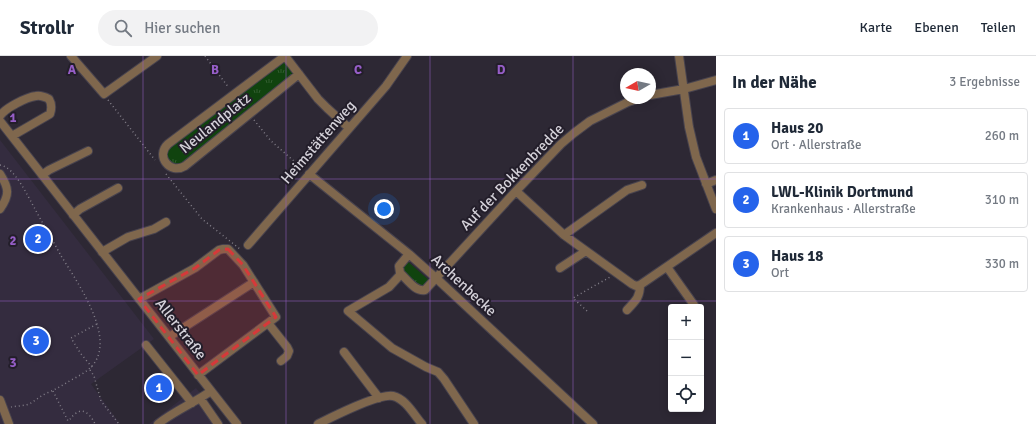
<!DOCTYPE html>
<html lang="de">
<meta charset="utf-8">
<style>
:root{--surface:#fff;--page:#f2f2f3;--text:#1f2937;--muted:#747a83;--line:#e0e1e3;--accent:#2563eb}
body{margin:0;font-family:Signika,sans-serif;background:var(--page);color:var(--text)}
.controls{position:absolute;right:12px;bottom:12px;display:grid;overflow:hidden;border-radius:4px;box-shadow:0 2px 10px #0003}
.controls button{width:36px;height:36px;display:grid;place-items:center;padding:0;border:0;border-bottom:1px solid var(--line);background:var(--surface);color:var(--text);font:20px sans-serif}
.compass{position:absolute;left:620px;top:12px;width:36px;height:36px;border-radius:50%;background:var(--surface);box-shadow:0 2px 10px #0003;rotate:261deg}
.you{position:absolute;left:384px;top:153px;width:14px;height:14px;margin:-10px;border:3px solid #fff;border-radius:50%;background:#1a73e8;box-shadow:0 0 0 6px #1a73e833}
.badge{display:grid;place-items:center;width:26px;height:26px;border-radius:50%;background:var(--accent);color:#fff;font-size:13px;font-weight:700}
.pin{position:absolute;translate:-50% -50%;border:2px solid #fff;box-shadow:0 1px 4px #0006}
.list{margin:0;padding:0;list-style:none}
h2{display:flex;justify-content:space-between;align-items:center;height:52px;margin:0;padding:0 16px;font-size:17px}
h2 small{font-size:13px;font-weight:400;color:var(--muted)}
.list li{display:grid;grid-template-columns:26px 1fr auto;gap:12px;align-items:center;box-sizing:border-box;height:56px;margin:0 8px 8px;padding:0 8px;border:1px solid var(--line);border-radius:4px}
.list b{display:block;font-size:15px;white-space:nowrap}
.list p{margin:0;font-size:13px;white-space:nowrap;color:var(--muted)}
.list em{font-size:13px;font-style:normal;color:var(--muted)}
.icon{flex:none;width:22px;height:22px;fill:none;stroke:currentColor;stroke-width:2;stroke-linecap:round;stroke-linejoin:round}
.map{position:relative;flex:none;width:716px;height:368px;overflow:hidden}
header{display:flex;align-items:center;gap:24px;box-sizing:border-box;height:56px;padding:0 20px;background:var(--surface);border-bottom:1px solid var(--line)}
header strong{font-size:19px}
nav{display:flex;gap:22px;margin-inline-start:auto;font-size:14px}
.search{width:280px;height:36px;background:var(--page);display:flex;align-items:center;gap:10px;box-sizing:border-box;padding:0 14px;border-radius:22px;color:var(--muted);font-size:15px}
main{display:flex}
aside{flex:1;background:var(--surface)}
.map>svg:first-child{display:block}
.built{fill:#342c3f}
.grass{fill:url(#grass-tufts)}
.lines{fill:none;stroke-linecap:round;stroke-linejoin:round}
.minor-casing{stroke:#48434e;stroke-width:10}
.path{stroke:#827e88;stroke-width:1.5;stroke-dasharray:1 3;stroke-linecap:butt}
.minor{stroke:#7f674d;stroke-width:8}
.marked{fill:#d6393a;fill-opacity:0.2;stroke:#d6393a;stroke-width:3;stroke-dasharray:8 5;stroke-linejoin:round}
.grid{fill:none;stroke:#965ec7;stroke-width:1;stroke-opacity:0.55}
.labels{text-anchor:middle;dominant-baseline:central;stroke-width:4;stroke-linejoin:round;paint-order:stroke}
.street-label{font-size:15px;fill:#d4d1d9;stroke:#231e2a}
.grid-label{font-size:13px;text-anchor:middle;font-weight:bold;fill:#965ec7;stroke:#231e2a;stroke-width:4;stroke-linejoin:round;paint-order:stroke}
</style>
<header>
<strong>Strollr</strong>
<div class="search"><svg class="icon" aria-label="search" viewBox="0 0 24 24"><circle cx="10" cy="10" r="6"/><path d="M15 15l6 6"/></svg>Hier suchen</div>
<nav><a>Karte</a><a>Ebenen</a><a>Teilen</a></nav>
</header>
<main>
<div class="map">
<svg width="716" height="368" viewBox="0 0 716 368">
<defs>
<pattern id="grass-tufts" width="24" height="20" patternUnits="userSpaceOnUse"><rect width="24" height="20" fill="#10430e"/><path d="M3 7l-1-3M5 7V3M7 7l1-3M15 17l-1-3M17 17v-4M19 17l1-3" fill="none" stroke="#325d30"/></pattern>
</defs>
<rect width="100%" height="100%" fill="#2d2834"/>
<path class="built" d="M0,84l154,199 -63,45 29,40h-120z
M196,332l28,36h-75z"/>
<path class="grass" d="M283,6h3l7,9 -1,4 -112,90 -8,-1c-4,-5 -8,-9 -4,-17z
M406,204l25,22 -10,6 -19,-16 -1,-6z"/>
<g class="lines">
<g class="minor-casing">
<path id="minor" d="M71,0l33,38 53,-38
M285,0l-117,88c-13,12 2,31 17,22l114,-92
M285,0l33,43 9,9 22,20
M679,0l10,71 7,30 20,52
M650,39l34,-6 32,-9
M0,60c5,-8 27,-19 36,-20 5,-1 9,1 13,3 3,5 3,9 1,15l-38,22
M0,65l237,303
M0,118c9,14 10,21 0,35
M309,118l100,80 27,24 157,146
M42,119l7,-5 39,-19
M706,128l10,-4
M516,135l48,44 68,49 4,2 4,-1 76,-52
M73,159l7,-6 38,-21
M564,179l63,-45 15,-5
M248,189l138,-159 21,-30
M102,196l26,-15 26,-8 12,-7
M409,198l-10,12 1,7c7,6 15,19 25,17l91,-99 45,-47 13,-11 16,-12 38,-19 12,-4
M667,211l27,38v2
M560,212l26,-17
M401,218l-12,13 -41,24 44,37 34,19 12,5 6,7 30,45
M139,243l56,-31 24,-18 4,-1h5l15,16 33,52 -78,58
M627,254c8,-9 13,-12 13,-25
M268,267l19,24 2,4 -2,5 -6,5
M169,281l85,-55
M146,289l46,58
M344,296l35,46
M200,342l18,26
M0,344l9,24
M158,368c16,-13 36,-21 53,-33
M318,368c14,-7 61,-31 75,-28 13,3 21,19 29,28"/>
</g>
<path class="path" d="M205,0l24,32
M108,44l47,60
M239,45l6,8
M254,64l17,21 32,28
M0,109c15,2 28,32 35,44 8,15 17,30 25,45 15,25 54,79 35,108 -6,10 -19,15 -29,21 -6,4 -12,7 -19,10 -7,3 -12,8 -18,11 -6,2 -12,2 -18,3
M166,118l36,45 38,30
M587,255l-14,-13 37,-21
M92,311l-11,-13 -10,-16 26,-14
M90,314l4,6 7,25 18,23
M53,335l15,30c3,-2 4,-5 7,-7 9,-8 17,3 20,10"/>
<use href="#minor" class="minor"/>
</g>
<path class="marked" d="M228,193l15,16 33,52 -78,58 -59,-76 56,-31 24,-18z"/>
<path class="grid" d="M143,0v368M286,0v368M430,0v368M573,0v368M0,123h716M0,245h716"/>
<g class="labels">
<g class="street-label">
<text transform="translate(215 67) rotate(-39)">Neulandplatz</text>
<text transform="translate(318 86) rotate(-49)">Heimstättenweg</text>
<text transform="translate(512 121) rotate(-46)">Auf der Bokkenbredde</text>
<text transform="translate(464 229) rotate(43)">Archenbecke</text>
<text transform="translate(181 273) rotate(52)">Allerstraße</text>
</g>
</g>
<g class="grid-label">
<text x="72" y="18">A</text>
<text x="215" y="18">B</text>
<text x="358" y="18">C</text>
<text x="501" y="18">D</text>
<text x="13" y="66">1</text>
<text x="13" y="189">2</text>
<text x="13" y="311">3</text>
</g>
</svg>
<div class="controls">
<button>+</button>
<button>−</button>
<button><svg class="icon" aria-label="locate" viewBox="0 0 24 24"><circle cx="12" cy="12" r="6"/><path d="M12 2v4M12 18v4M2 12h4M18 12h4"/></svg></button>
</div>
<svg class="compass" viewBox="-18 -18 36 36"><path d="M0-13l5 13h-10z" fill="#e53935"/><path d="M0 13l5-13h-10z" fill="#747a83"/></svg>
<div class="you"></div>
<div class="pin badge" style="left:159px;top:332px">1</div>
<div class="pin badge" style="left:38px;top:183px">2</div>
<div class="pin badge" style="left:36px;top:285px">3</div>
</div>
<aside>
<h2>In der Nähe<small>3 Ergebnisse</small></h2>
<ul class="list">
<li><span class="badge">1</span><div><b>Haus 20</b><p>Ort · Allerstraße</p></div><em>260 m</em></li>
<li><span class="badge">2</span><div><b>LWL-Klinik Dortmund</b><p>Krankenhaus · Allerstraße</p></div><em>310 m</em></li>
<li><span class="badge">3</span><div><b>Haus 18</b><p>Ort</p></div><em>330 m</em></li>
</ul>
</aside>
</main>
